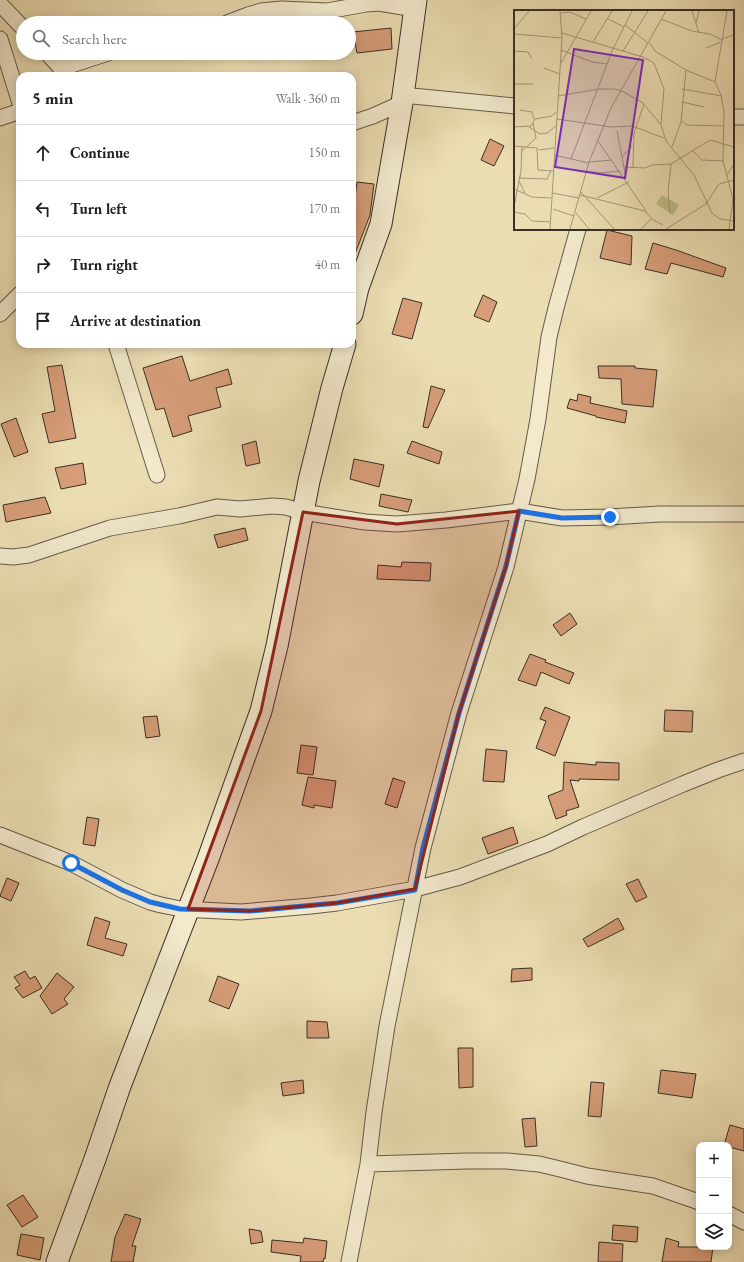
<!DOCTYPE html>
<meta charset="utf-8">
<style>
:root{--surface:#fff;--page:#f6f6f6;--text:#202124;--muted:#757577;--line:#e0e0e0}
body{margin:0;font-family:"EB Garamond",serif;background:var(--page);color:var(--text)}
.controls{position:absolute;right:12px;bottom:12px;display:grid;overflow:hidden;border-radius:8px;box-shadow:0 2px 10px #0003}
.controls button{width:36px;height:36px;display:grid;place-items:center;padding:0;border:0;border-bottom:1px solid var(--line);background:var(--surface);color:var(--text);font:20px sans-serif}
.stop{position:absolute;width:12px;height:12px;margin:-9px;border:3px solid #1a73e8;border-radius:50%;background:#fff}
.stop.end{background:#1a73e8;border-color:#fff;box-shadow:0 1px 4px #0008}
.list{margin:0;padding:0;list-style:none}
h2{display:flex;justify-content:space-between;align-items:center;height:52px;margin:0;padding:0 16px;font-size:17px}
h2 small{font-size:13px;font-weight:400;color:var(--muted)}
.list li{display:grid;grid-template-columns:26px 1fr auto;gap:12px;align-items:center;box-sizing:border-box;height:56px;padding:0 16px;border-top:1px solid var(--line)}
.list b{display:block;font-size:15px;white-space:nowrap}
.list em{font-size:13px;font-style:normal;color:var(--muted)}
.icon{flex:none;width:22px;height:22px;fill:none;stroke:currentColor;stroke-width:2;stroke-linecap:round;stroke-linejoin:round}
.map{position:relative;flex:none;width:744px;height:1262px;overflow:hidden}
.search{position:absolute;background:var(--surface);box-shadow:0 2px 10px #0003;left:16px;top:16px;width:340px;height:44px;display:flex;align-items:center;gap:10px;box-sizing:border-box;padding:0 14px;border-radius:22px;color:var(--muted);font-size:15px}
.panel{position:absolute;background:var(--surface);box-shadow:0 2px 10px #0003;left:16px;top:72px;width:340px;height:276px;border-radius:12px}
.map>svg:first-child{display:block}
.building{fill:#d69d78;stroke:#382f26}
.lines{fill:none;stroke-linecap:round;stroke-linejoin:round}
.street-casing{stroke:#655b49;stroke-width:17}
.secondary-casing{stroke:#382f26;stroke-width:23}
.street{stroke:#f3eace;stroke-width:15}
.secondary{stroke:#f3eace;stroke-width:21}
.route{stroke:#1a73e8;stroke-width:5}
.marked{fill:#8f2418;fill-opacity:0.2;stroke:#8f2418;stroke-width:3;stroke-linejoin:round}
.inset-road{fill:none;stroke:#a4987b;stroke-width:1}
.view{fill:#7b2cbf;fill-opacity:0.15;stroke:#7b2cbf;stroke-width:2}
.inset-edge{fill:none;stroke:#382f26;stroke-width:2}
</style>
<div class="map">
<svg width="744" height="1262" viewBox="0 0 744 1262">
<rect width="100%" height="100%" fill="#ecdeb3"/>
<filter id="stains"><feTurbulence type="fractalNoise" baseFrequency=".005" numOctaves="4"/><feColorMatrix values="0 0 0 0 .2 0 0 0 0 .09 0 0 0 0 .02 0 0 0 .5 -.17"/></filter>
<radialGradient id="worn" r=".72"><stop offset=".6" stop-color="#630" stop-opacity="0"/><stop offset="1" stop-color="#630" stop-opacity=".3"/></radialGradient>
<path class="building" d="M391,28l1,21 -35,4 -4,-21z
M490,139l14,7 -10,20 -13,-6z
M357,182l17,2 -4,31 -17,44 -1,-1v-38z
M607,230l25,6 -1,29 -31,-7z
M653,243l23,7 50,18 -3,9 -52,-14 -4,11 -22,-5z
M483,295l14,7 -8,20 -15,-6z
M403,298l19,5 -10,36 -20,-5z
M182,356l8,25 38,-12 4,15 -16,4 5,19 -33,9 4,15 -19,6 -9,-29 -8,2 -13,-42z
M62,365l14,73 -27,5 -7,-29 13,-3 -8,-44z
M598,366h37v2l22,2 -4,37 -31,-3 -1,-25 -22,-1z
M431,386l14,4 -17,38 -5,-1z
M578,394l13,3 -1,6 37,8 -2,12 -29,-6v-1l-29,-8 3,-9 7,2z
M16,418l12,34 -14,5 -13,-33z
M256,441l4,22 -14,3 -4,-21z
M412,441l30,11 -3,12 -32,-11z
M354,459l30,6 -5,22 -29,-8z
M83,463l3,21 -25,5 -6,-21z
M381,494l31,6 -4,12 -29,-6z
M45,497l6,16 -45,9 -3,-17z
M245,528l3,12 -30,8 -4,-13z
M402,562l29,1 -1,18 -53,-2 1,-14 23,2z
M570,613l7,11 -16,12 -8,-11z
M530,654l16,6 -1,2 29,11 -5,11 -28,-12 -5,14 -18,-6z
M545,707l25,10 -15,39 -19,-8 10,-27 -6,-2z
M665,710l28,1 -1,21 -28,-1z
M157,716l3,20 -14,2 -3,-21z
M301,745l16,2 -4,28 -16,-2z
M486,749l21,2 -3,31 -21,-1z
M564,762l32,3v-3l23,1v17l-40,-1v2l-9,-1 9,27 -13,4 1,4 -11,4 -8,-23 15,-6z
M308,777l28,4 -4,27 -18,-3v3l-12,-3z
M393,778l12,4 -8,26 -12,-4z
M87,817l12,2 -4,27 -12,-2z
M513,827l5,16 -30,11 -6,-16z
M7,878l12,5 -8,18 -11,-5z
M638,879l9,18 -11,5 -10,-18z
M95,917l15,5 -5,16 22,6 -4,12 -36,-11z
M618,918l6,11 -36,18 -5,-8z
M532,968v12l-21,2 1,-13z
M25,971l5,8 5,-3 7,12 -19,10 -8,-10 5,-3 -6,-8z
M57,973l17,14 -10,12 4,5 -16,10 -12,-18z
M218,976l21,8 -10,25 -20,-8z
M307,1021l20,1 2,16h-22z
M458,1048h15v39l-14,1z
M661,1070l35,4 -4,24 -34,-5z
M303,1080l1,13 -21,3 -2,-13z
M591,1082l13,1 -3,34 -13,-1z
M535,1118l2,28 -12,1 -3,-28z
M730,1125l14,4v22l-15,-4v-2h-5z
M23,1195l15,22 -16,10 -15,-22z
M125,1214l16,5 -9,27h4l-3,16h-22l4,-25z
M613,1225l25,2 -1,15 -25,-2z
M249,1229l12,2 2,11 -12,2z
M21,1234l23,4 -4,22 -23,-5z
M304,1238l23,3 -2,18 -1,-1 -1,4h-23l1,-6 -30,-4 1,-12 31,3z
M666,1238l13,4 -1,5h35l-2,15h-49z
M599,1242l24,2 -1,18h-24z"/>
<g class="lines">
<g class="street-casing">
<path id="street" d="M0,4l23,24
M227,23l21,-8 13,-4 21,-2 45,2 39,-7 13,-1 36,6
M0,39l20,64
M47,53l20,22
M62,68l46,-15
M402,95l113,11
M733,117h11
M0,118l20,-7
M352,123l21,-7 29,-13
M0,314l20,-20
M116,344l41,131
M0,556l13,1 16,-2 81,-27 69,-12 38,-9 23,2 33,-3 13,1 17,5 62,10 32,2 49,-4 73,-9 43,7 47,-1 51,-3h84
M0,835l71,28 51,27 28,12 11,3 20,4 60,3 70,-6 26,-3 78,-14 45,-12 87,-33 36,-17 100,-43 35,-14 26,-9
M368,1164l99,-3h40l32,3 21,5 27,7 66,10 46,16
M729,1214l15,8
M349,1262l19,-98 6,-52 13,-86 36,-178 36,-135 47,-146 21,-88 11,-60 11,-82 7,-29 22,-79"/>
</g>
<g class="secondary-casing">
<path id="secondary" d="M352,314l6,-26 23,-64 21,-121 14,-103
M57,1262l38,-103 25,-73 88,-227 53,-148 16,-65 32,-165 23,-93 13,-44"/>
</g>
<use href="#street" class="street"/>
<use href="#secondary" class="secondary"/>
</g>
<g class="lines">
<path class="route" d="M71,863l51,27 28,12 30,7 70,2 87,-8 78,-13 8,-42 36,-135 47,-147 13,-55 43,7 48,-1"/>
</g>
<path class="marked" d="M519,511l-13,56 -47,146 -44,176 -78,14 -87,8 -62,-2 73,-198 42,-199 94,12z"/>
<g transform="translate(514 10)">
<rect width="220" height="220" fill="#ecdeb3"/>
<path d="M148,185l17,10 -6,10 -17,-11z" fill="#bec088"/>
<path class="inset-road" d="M178,1l7,22M47,3l9,-1 16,7M94,9l16,8M147,9l31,12 18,3 12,6M182,13l3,-12M111,15l23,18M0,19l15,-18M48,23l81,24 11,6 10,26 -3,35M0,24l48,4M208,29l12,-4M79,32l19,-31M135,32l6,9 31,19 29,12 6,13 3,17 -1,49 10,38 -4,30M192,38l15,-6M47,40l31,12 15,2M0,41l14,1 4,7M109,41l25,-40M47,53l30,-52M30,58l16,6M201,72l12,-71M0,74h19M168,79l40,7M44,86l41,-7h16l9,3 19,11 18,22 5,16 28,34 18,38 8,6 14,2M168,92l22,5M6,100l12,2 2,7M43,109l55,8 20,-1 32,12M168,111l5,4 37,1M0,117l17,-1 4,-7 17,-3 4,-4M15,117l11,7 7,-1 9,-7M103,121l9,47M84,131l48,70M0,136l23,2 1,22 15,1M158,137l9,-25 5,-52M25,140l15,-2M8,141l14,-13 -3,-15M179,141l9,9 21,1M40,145l35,8M108,147l10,-11M57,149l41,-108 20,-40M75,152l23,-2M110,157l21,1 7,-3 19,-1 39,-24 24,7M119,157l1,-34 10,-29M72,161l14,2 20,-2M213,165l7,-11M5,168l28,1 4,-8M5,171l6,12M0,179l18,8 19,1M67,182l33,37M38,183l27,5M66,185l65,16 8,9 10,5M83,188l32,-16M0,197l7,-36 1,-25M39,199l21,7M0,202l11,2 7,7 19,1M62,203l13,16M156,203l-2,-21 3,-28M36,219l12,-191 -2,-27M56,219l19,-67 22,-54 55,-97M127,219l10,-10M152,219l40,-25 13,-20 15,-4"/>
<path class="view" d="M60,39l69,11 -18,118 -70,-11z"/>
<rect width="220" height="220" class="inset-edge"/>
</g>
<rect width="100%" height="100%" filter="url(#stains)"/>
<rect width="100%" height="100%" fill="url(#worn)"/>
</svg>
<div class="controls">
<button>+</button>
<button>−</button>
<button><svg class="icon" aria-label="layers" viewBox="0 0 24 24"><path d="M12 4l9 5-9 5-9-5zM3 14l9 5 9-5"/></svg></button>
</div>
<div class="stop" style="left:71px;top:863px"></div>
<div class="stop end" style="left:610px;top:517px"></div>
<div class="search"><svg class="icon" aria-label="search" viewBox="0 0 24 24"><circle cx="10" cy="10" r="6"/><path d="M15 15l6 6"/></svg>Search here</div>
<section class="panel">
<h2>5 min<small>Walk · 360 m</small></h2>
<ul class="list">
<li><svg class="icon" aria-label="ahead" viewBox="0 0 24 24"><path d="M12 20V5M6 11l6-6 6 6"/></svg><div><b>Continue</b></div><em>150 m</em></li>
<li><svg class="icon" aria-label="left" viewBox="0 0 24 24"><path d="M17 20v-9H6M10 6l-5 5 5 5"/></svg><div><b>Turn left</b></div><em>170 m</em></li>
<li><svg class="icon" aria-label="right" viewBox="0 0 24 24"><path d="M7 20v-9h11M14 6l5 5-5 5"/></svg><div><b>Turn right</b></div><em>40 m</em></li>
<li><svg class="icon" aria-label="arrive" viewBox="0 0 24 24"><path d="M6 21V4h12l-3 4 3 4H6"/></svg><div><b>Arrive at destination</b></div></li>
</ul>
</section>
</div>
